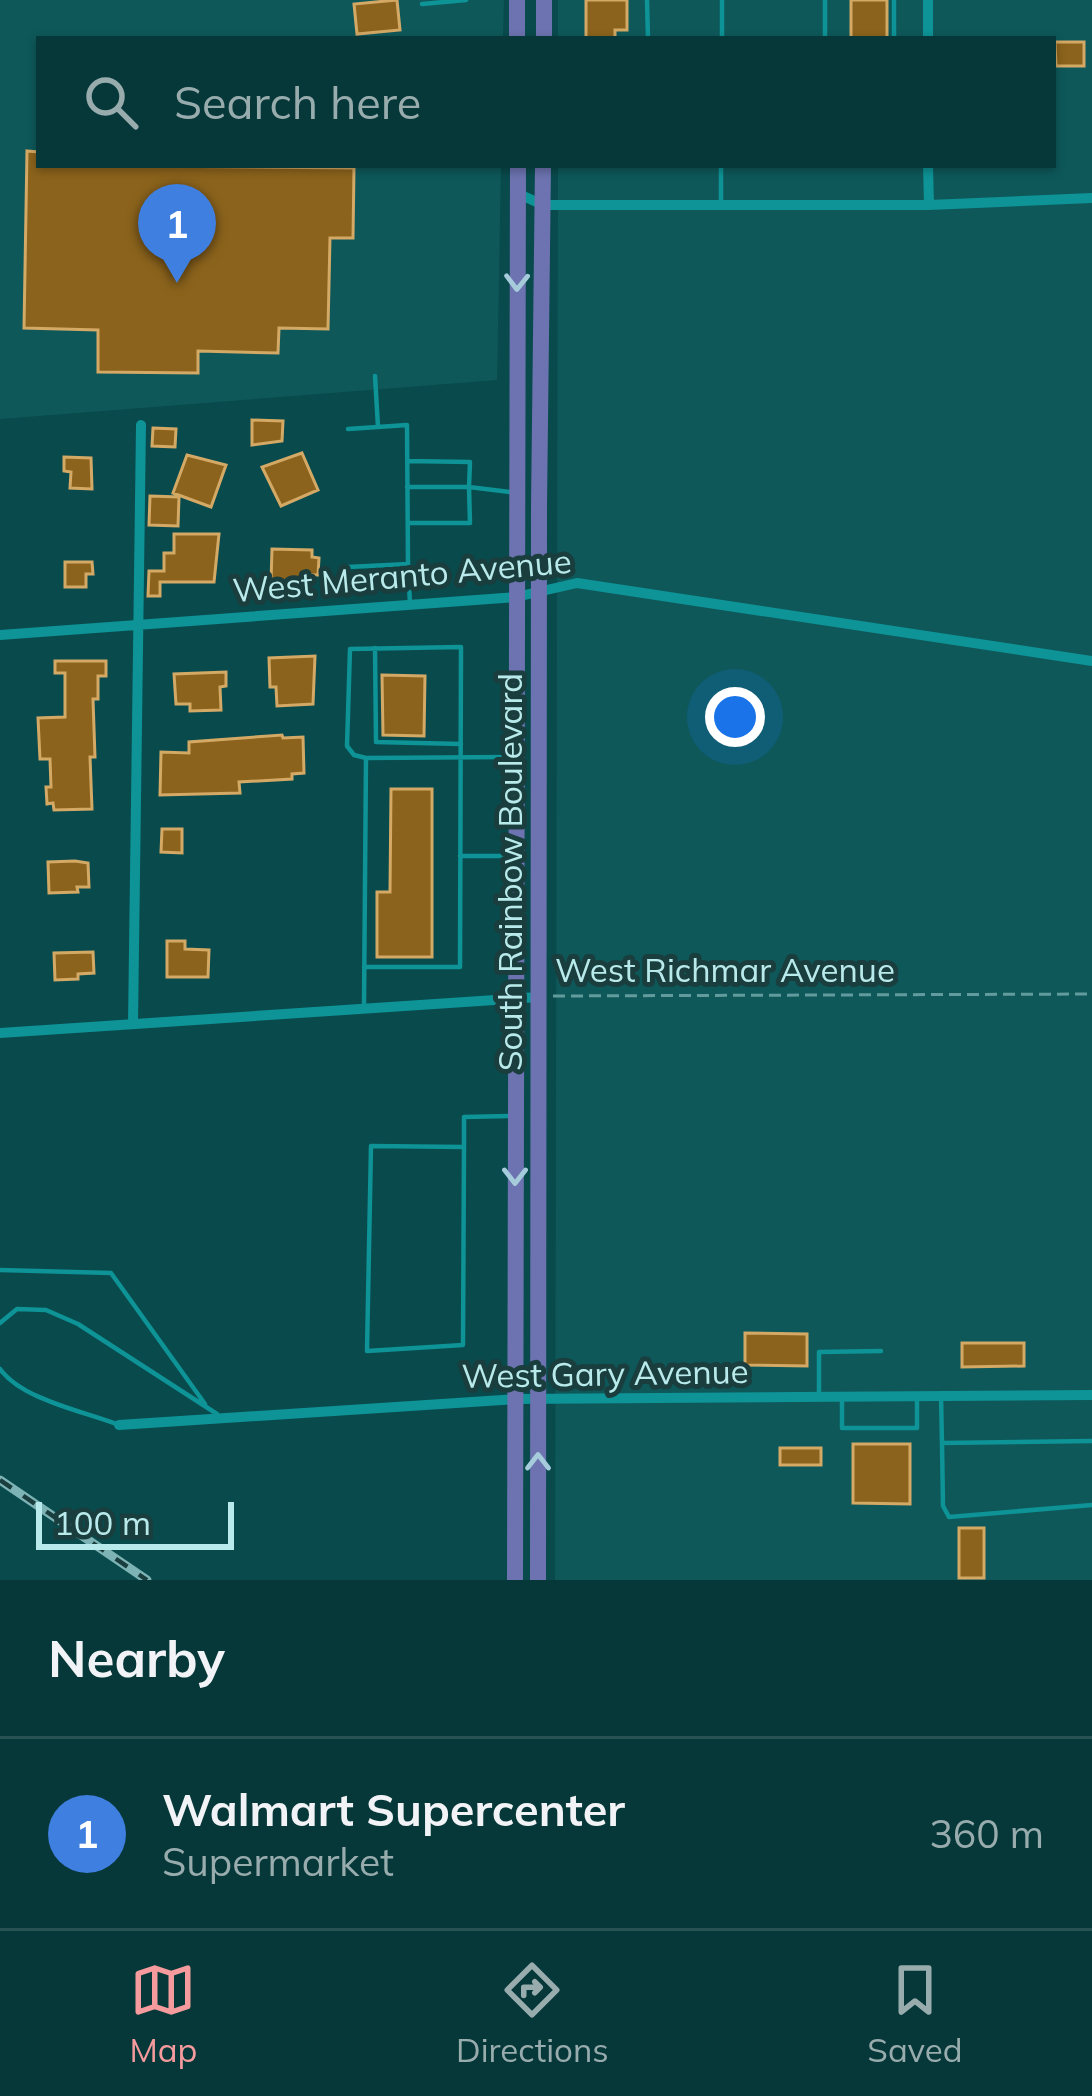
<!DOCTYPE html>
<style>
:root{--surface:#073839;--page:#103f41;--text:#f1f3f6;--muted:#98acae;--line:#285253;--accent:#f59b9d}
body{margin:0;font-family:Mulish,sans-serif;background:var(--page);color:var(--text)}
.scale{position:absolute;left:36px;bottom:30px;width:198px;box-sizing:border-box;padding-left:12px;border:6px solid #b9eaeb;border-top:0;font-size:33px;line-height:42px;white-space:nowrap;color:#b9eaeb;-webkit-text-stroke:9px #1a3d3e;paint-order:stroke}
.you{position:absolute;left:735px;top:717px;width:42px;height:42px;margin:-30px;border:9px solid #fff;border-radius:50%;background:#1a73e8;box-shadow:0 0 0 18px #1a73e833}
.badge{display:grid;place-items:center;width:78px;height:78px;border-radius:50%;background:var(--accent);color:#fff;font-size:39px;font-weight:700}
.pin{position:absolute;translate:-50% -99px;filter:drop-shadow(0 3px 6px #0008)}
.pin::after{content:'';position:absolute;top:63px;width:42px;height:36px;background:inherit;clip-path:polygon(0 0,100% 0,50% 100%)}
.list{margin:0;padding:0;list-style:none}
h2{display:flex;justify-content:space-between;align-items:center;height:156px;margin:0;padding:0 48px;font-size:51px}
h2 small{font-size:39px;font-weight:400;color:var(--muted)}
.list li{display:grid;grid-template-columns:78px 1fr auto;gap:36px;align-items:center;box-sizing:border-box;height:192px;padding:0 48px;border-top:3px solid var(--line)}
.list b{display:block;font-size:45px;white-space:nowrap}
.list p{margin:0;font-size:39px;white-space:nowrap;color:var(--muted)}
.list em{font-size:39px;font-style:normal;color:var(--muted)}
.icon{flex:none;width:66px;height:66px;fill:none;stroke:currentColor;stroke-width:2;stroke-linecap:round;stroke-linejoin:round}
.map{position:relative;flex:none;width:1092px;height:1580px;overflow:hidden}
.search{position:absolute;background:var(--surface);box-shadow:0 3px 9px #0004;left:36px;right:36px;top:36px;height:132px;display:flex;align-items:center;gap:30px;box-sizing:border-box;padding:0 42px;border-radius:0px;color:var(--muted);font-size:45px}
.sheet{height:348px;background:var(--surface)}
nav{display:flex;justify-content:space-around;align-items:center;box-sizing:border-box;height:168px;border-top:3px solid var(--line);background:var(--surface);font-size:33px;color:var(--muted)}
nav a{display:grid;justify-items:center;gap:6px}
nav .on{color:var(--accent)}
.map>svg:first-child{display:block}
.built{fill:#0e585a}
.building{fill:#8b631c;stroke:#d4a965;stroke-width:3}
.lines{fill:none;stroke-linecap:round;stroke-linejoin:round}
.path{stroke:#629b9d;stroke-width:3;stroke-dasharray:12 6;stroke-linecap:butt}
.lane{stroke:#0e9396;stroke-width:4.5}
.street{stroke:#0e9396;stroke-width:10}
.primary{stroke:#6c73b0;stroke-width:16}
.rail-casing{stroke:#7db3b5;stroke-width:9}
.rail{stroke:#1a3d3e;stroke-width:4.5;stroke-dasharray:14;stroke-linecap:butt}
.oneway{stroke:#a6ccdc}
.labels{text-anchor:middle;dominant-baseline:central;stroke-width:10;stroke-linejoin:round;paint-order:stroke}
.street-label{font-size:33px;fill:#b9eaeb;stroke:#1a3d3e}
</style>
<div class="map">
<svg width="1092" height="1580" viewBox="0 0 1092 1580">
<rect width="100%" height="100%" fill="#094a4c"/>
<path class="built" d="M0,0h504l-1,39h-464v126h462l-4,215 -497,39z
M558,0h534v1580h-537l3,-1415h495v-126h-495z"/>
<path class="building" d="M397,0l3,30 -43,4 -3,-30z
M586,0h41v30h-12v9h-29z
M851,0h36v39h-36z
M1055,42h29v24h-28z
M27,151l12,1v13l315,3 -1,70h-23l-2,91 -49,-1 -1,25 -80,-2v22l-100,-1v-42l-74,-2z
M252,420l31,1 -1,20 -30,4z
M153,428l23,1 -1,18 -23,-1z
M302,453l16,37 -37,16 -19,-39z
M187,455l39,10 -15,42 -38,-14z
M64,457l27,1 1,31 -22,-1 1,-16 -7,-1z
M150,496l29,1 -1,29 -29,-1z
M174,534h45l-5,48h-54v14h-12l1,-25h15v-18h10z
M272,549l40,1v7l7,1 -1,17h-6v8l-41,-1z
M65,562h27l1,12h-7v13h-21z
M315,656l-2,48 -36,2 -1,-19h-6l-1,-29z
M55,661h51v15h-8v23h-5l2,58h-5l2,52 -38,1 -1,-7 -6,1 -1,-17h5l-1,-28h-10l-2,-41 27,-1v-44h-10z
M226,672v14l-6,1 1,23 -31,1v-7h-14l-2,-30z
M382,675l43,1 -1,60 -41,-1z
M282,735l1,3 20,-1 1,36 -12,1v5l-53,3 1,11 -80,2 1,-43 28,1v-11z
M391,789h41v168h-55v-65h13z
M162,829h20v24l-21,-1z
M75,861l13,2 1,24h-12l1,5 -29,1 -1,-31z
M167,941h18v8l24,1 -1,27h-41z
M93,952l1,21 -16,1v5l-23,1 -1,-27z
M745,1333l62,1v32l-62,-1z
M962,1343h62v23l-62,1z
M853,1444h57v60l-57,-1z
M780,1448h41v17h-41z
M959,1528h25v50h-25z"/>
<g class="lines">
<path class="path" d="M553,996l539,-2"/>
<path class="lane" d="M647,0l1,39
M422,4l44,-4
M722,39v-39
M825,39v-39
M894,39v-39
M721,205v-40
M375,376l3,51
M348,429l59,-4 1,139
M407,461l63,1 -1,25h-62
M408,523h62l-1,-36 41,5
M348,567l60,-3 2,40
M375,648l1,94 85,2
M460,856h49
M364,967h96l1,-320 -111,2 -3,97 7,9 12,3
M364,1004l2,-246 145,-1
M464,1147l-1,198 -96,6 4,-205 93,1v-30l46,-1
M0,1270l111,3 94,131
M0,1323l17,-14 29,1 32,14 139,90
M0,1369c23,31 83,42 119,56
M819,1396v-44l62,-1
M842,1396v32h75v-31
M941,1396l1,47 150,-2
M942,1443l1,63 6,11 143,-12"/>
<path class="street" d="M928,0v39
M928,165l1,40
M519,194l24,11h386l163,-7
M0,635l516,-38 61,-14 515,78
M133,1024l8,-599
M0,1033l539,-36
M119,1425l397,-26 576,-4"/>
<path class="primary" d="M517,0v39
M544,39v-39
M515,1580l3,-1415
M538,1580l1,-1073 4,-342"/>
<g class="rail-casing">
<path id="rail" d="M0,1480l147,100"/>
</g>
<use href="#rail" class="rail"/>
</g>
<defs><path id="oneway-chevron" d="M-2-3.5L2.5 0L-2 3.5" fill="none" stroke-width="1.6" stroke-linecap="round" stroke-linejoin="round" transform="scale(3)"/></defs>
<g class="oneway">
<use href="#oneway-chevron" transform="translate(517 282) rotate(91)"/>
<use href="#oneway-chevron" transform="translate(515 1176) rotate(90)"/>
<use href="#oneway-chevron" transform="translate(538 1462) rotate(-90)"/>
</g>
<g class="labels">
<g class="street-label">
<text transform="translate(402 575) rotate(-5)">West Meranto Avenue</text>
<text transform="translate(509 872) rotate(-90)">South Rainbow Boulevard</text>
<text x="725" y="969">West Richmar Avenue</text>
<text transform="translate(605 1373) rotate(-1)">West Gary Avenue</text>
</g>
</g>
</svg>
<div class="scale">100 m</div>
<div class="you"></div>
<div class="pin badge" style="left:177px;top:283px;background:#3f7fe0">1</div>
<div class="search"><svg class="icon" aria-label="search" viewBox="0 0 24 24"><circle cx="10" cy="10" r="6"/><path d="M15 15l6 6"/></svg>Search here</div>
</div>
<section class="sheet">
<h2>Nearby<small></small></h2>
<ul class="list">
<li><span class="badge" style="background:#3f7fe0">1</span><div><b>Walmart Supercenter</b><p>Supermarket</p></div><em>360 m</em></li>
</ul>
</section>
<nav>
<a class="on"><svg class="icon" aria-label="map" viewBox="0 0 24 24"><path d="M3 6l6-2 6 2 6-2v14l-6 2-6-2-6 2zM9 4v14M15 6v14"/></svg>Map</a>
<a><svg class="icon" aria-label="directions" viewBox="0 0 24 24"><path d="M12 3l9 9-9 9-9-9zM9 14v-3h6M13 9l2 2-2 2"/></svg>Directions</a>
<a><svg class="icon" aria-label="saved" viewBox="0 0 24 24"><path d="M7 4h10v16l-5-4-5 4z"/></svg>Saved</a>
</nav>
